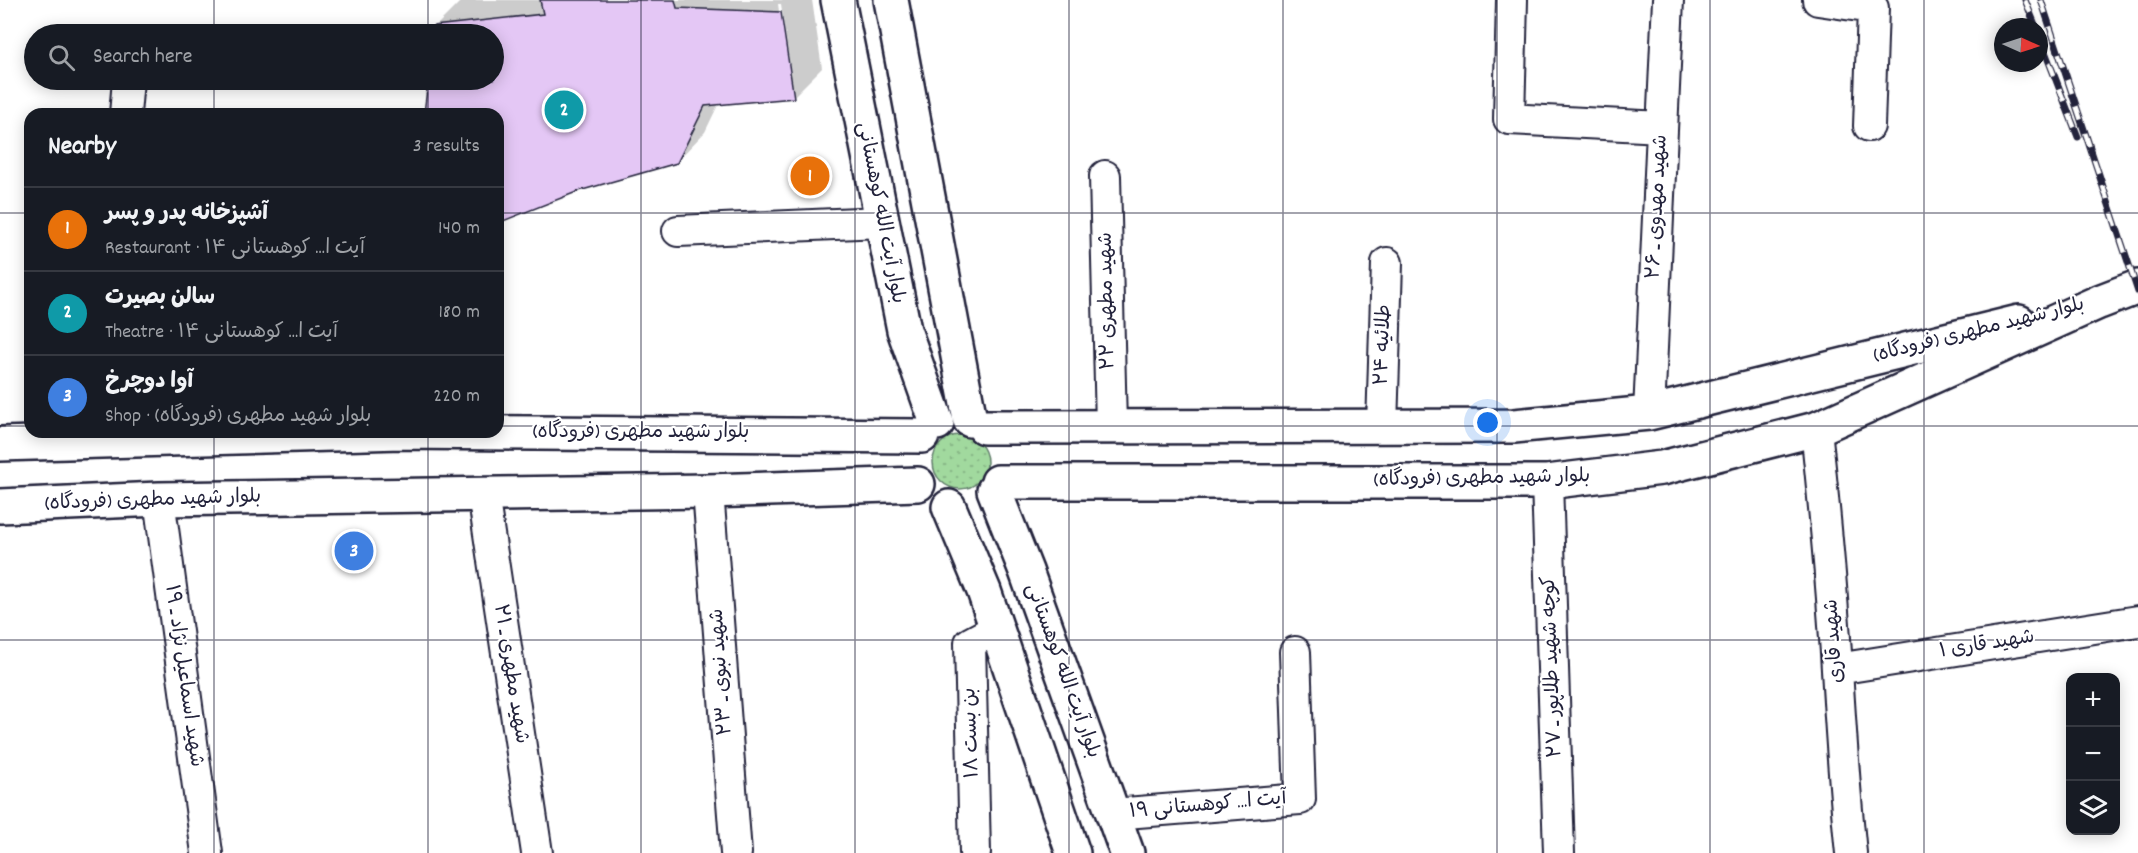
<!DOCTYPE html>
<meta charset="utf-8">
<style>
:root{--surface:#171b24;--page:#20242c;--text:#f1f3f6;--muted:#9ea1a6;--line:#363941;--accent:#db2777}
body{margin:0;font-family:Dekko,"Playpen Sans Arabic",sans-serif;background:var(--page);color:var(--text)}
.controls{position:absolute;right:18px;bottom:18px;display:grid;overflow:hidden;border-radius:12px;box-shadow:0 3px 15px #0003}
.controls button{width:54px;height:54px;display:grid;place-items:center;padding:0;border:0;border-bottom:2px solid var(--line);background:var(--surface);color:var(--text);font:30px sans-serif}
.compass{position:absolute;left:1994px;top:18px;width:54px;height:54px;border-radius:50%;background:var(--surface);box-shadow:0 3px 15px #0003;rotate:93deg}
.you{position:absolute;left:1488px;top:423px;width:21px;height:21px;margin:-15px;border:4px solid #fff;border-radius:50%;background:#1a73e8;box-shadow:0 0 0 9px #1a73e833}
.badge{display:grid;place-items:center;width:39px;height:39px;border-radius:50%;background:var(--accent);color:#fff;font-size:20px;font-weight:700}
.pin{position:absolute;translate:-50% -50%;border:3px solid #fff;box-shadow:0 2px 6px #0006}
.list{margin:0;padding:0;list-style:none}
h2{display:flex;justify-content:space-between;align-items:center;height:78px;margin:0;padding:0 24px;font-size:26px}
h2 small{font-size:20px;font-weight:400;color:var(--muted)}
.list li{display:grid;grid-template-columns:39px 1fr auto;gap:18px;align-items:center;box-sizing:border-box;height:84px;padding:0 24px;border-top:2px solid var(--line)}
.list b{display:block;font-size:22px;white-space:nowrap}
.list p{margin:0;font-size:20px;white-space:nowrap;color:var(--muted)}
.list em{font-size:20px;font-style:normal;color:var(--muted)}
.icon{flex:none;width:33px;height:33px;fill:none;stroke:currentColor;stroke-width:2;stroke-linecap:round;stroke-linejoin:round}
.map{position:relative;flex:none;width:2138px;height:853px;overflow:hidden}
.search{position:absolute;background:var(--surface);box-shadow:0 3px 15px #0003;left:24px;top:24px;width:480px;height:66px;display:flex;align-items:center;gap:15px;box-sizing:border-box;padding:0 21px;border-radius:33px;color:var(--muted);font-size:22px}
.panel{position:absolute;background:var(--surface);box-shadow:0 3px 15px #0003;left:24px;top:108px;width:480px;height:330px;border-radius:18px}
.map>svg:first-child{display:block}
.grass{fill:url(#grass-dots);stroke:#627e6c;stroke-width:1.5}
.shadow{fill:#0003;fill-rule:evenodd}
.building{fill:#e4c7f5;stroke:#22223b;stroke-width:1.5}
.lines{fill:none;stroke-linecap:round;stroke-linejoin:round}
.minor-casing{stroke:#22223b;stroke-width:34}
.secondary-casing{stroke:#22223b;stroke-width:38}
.minor{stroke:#fff;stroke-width:30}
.secondary{stroke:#fff;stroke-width:33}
.rail-casing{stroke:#22223b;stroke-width:7}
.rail{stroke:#fff;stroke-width:4.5;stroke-dasharray:14;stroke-linecap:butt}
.grid{fill:none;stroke:#22223b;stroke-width:1.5;stroke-opacity:0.55}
.labels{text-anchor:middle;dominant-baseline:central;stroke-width:4.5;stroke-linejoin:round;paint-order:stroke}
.street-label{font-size:20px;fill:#22223b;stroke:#fff}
</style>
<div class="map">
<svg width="2138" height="853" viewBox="0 0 2138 853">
<defs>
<pattern id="grass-dots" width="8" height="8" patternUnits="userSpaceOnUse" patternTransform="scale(1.5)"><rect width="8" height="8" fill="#a1d99e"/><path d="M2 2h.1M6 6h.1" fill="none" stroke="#8aba89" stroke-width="1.8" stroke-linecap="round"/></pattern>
</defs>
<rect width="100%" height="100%" fill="#fff"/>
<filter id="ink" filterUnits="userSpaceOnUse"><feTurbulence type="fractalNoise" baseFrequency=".0167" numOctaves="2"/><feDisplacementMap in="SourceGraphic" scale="12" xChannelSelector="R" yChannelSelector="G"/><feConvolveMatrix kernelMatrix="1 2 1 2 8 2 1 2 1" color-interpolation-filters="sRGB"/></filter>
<g filter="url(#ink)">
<path class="grass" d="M933 462a27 27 0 1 1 54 0a27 27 0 1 1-54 0Z"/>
<path class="shadow" d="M462,0h350l10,68 -29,29 -74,6 -14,29 -29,30 -97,27 -81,32v-107h-72l4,-34h64v-46h-60l1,-7zM778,4h3l10,69h-3z"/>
<path class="building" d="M540,0h135l2,8 104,4 13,86 -89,8 -28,57 -98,28 -81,32v-109h-74l4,-34h66v-46h-61l1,-8 109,-12z"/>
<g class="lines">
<g class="minor-casing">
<path id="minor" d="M1512,0l-3,119 153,8
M1818,0l55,8 -4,118
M125,114l3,-34
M1105,176l6,250
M678,231l203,-9
M1649,413l19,-413
M1382,427l5,-164
M1816,429c8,75 15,149 20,224 4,67 8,133 15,200
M1547,482l12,371
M708,491l28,362
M483,494l54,359
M159,499l48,354
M1837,669l301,-48
M1113,814l187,-15 -5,-147
M975,853l-5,-210 26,-14"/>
</g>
<g class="secondary-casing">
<path id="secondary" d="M838,0l66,330 33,93
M891,0l79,420
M984,427l530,-1 135,-13 370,-91
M0,444l401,-12 521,4
M998,482h549l115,-14 154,-39 283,-127 39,-15
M994,490l32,81 101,282
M0,506l159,-7 549,-8 210,-7
M949,507l35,84 89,262"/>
</g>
<use href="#minor" class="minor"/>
<use href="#secondary" class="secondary"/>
<g class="rail-casing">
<path id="rail" d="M2025,0l11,27
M2041,0l97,292
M2039,36l39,101"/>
</g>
<use href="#rail" class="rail"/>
</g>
</g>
<path class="grid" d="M214,0v34M428,0v34M641,0v853M855,0v853M1069,0v853M1283,0v853M1497,0v853M1710,0v853M1924,0v853M214,80v34M428,80v34M0,213h30M498,213h1640M0,426h30M498,426h1640M214,432v421M428,432v421M0,640h2138"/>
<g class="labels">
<g class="street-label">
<text transform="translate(1658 207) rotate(-87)">شهید مهدوی ـ ۲۶</text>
<text transform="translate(880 213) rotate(79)">بلوار آیت الله کوهستانی</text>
<text transform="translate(1108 301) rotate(-91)">شهید مطهری ۲۲</text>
<text transform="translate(1979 331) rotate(-14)">بلوار شهید مطهری (فرودگاه)</text>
<text transform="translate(1384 345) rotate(-88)">طلائیه ۲۴</text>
<text x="641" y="433">بلوار شهید مطهری (فرودگاه)</text>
<text transform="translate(1482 479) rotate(-1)">بلوار شهید مطهری (فرودگاه)</text>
<text transform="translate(153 501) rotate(-2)">بلوار شهید مطهری (فرودگاه)</text>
<text transform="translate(1835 641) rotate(-94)">شهید قاری</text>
<text transform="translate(1987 645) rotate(-9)">شهید قاری ۱</text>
<text transform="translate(1553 667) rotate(-92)">کوچه شهید طلاپور ـ ۲۷</text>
<text transform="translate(1062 671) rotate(70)">بلوار آیت الله کوهستانی</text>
<text transform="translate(722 672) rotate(-94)">شهید نبوی ـ ۲۳</text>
<text transform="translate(510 674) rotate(81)">شهید مطهری ـ ۲۱</text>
<text transform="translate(183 676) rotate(82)">شهید اسماعیل نژاد ـ ۱۹</text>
<text transform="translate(972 733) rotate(-92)">بن بست ۱۸</text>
<text transform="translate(1208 806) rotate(-5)">آیت ا... کوهستانی ۱۹</text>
</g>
</g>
</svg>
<div class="controls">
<button>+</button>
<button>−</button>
<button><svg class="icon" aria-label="layers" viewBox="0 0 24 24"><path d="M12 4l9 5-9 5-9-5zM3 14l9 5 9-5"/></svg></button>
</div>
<svg class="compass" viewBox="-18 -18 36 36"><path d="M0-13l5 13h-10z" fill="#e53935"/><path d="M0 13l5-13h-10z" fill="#9ea1a6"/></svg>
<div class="you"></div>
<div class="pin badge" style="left:810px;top:176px;background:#e8710a">1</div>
<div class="pin badge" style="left:564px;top:110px;background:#0f9aa8">2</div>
<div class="pin badge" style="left:354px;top:551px;background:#3f7fe0">3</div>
<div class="search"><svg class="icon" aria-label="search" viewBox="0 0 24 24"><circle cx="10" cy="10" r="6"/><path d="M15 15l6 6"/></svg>Search here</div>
<section class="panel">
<h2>Nearby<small>3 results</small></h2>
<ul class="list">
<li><span class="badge" style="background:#e8710a">1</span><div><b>آشپزخانه پدر و پسر</b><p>Restaurant · آیت ا... کوهستانی ۱۴</p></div><em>140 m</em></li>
<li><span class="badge" style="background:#0f9aa8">2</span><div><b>سالن بصیرت</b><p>Theatre · آیت ا... کوهستانی ۱۴</p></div><em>180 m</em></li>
<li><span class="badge" style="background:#3f7fe0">3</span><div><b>آوا دوچرخ</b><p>Shop · بلوار شهید مطهری (فرودگاه)</p></div><em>220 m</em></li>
</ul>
</section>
</div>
